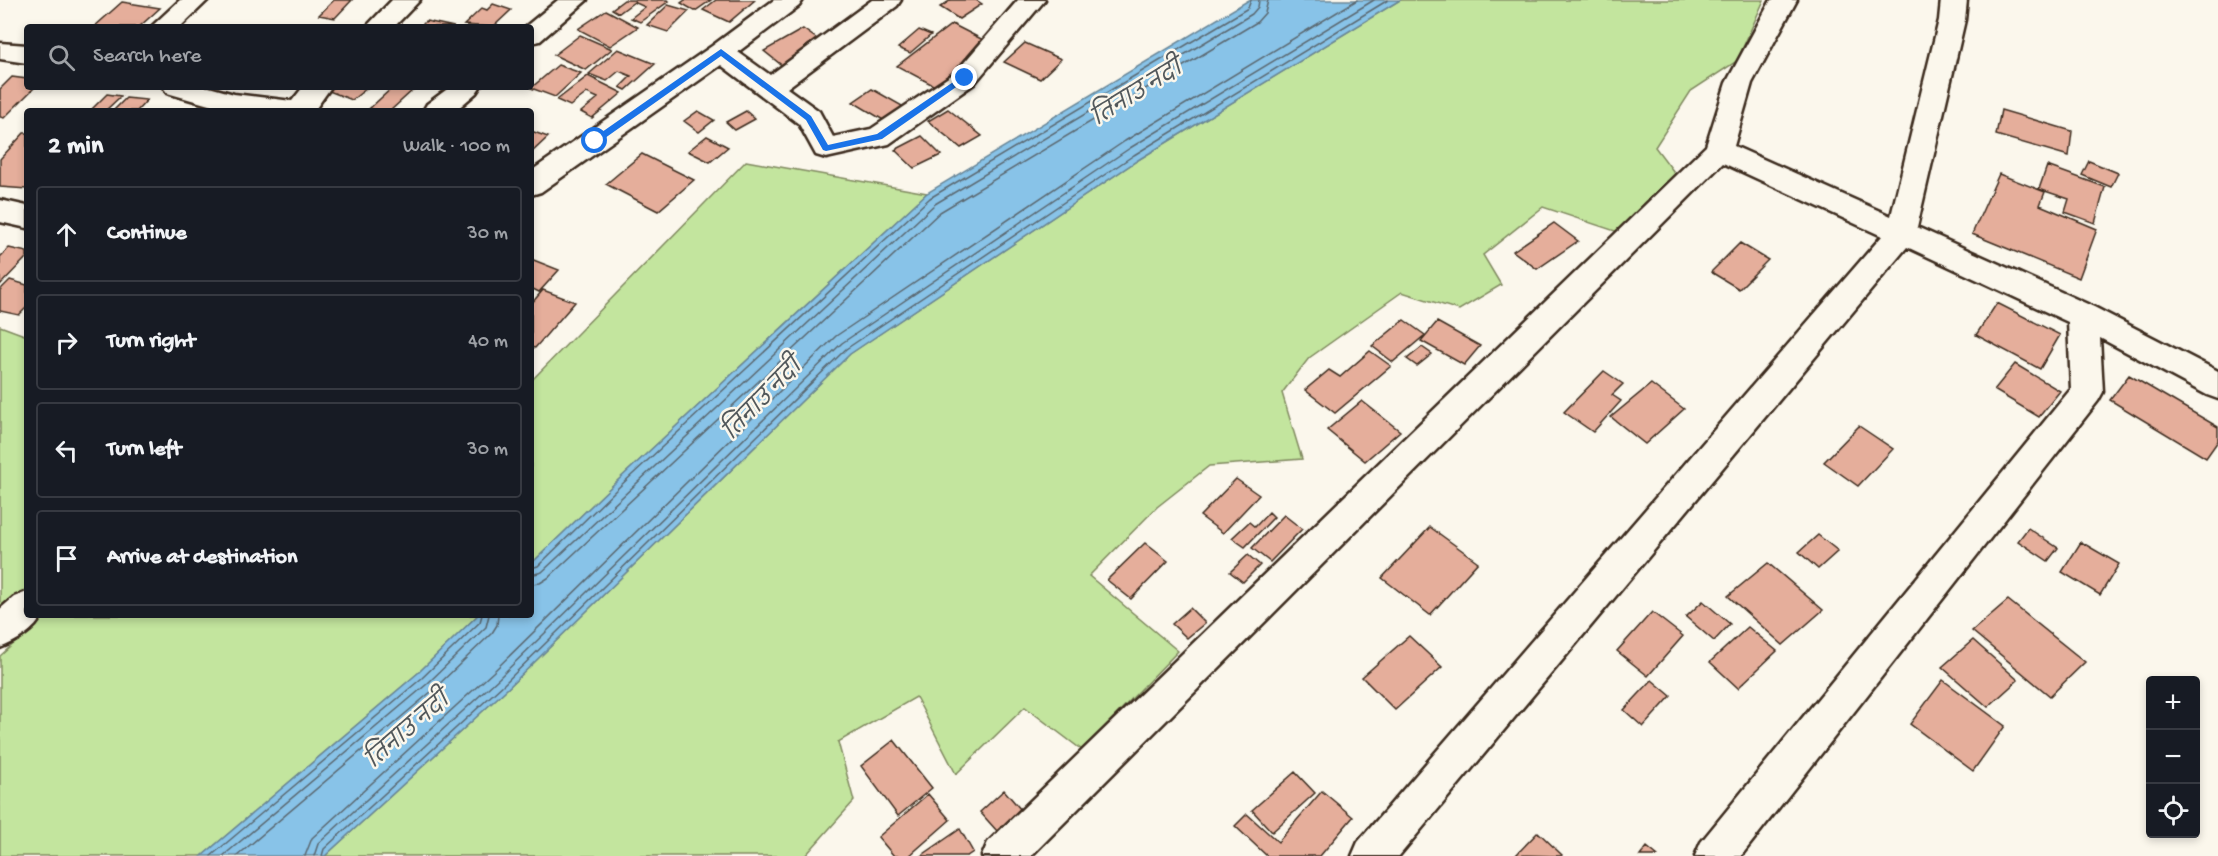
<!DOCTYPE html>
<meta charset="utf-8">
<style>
:root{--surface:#171b24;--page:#242831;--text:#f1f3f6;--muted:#9ea1a6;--line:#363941}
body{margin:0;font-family:"Gochi Hand","Playpen Sans Deva",sans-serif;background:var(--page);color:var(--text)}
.controls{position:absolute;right:18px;bottom:18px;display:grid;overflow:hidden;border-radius:6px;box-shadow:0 3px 9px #0003}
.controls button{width:54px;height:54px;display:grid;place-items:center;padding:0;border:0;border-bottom:2px solid var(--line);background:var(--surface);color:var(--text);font:30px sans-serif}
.stop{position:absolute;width:18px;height:18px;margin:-14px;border:4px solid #1a73e8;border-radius:50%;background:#fff}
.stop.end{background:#1a73e8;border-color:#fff;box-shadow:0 2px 6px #0008}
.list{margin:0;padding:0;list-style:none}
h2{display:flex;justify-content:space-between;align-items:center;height:78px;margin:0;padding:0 24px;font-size:26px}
h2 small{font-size:20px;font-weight:400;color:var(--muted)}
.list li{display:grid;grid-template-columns:39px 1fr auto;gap:18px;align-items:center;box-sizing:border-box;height:96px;margin:0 12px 12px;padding:0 12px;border:2px solid var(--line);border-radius:6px}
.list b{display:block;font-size:22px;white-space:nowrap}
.list em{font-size:20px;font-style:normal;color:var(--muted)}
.icon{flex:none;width:33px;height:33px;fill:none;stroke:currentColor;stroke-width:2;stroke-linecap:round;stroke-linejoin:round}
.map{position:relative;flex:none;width:2218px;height:856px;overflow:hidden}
.search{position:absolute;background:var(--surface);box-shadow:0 3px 9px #0003;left:24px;top:24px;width:510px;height:66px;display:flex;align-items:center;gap:15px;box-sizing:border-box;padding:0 21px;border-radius:6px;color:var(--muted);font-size:22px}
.panel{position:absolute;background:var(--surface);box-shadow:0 3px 9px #0003;left:24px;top:108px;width:510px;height:510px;border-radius:6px}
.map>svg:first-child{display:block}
.green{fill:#c3e59e;stroke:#7f885e;stroke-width:1.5}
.water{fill:#88c3e8;stroke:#698697;stroke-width:1.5}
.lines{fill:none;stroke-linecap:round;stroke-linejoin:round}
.shore{stroke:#5a676f;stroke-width:1.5}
.building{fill:#e5ae9b;stroke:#3b2a1e;stroke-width:1.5}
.minor-casing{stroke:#3b2a1e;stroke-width:5}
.minor{fill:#fbf7ec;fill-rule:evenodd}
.route{fill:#1a73e8}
.labels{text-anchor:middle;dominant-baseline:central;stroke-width:5;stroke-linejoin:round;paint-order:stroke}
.water-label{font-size:22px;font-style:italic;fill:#52585b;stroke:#fbf7ec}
</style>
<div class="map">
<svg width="2218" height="856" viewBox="0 0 2218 856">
<rect width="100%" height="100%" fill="#fbf7ec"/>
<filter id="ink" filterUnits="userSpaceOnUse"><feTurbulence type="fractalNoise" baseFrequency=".0167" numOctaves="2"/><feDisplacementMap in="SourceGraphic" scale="12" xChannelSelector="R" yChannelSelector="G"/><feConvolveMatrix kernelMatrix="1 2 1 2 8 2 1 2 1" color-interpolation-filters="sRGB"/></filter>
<g filter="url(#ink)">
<path class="green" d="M1400,0h364l-27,61 -46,30 -36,56 34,45 -47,48 -99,-33 -60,48 18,30 -42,25 -57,-18 -93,66 -27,35 20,66 -93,7 -52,41 -68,69 89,75 -96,99 -57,-43 -69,67 -40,-77 -78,45 16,59 -49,55h-480l183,-168 342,-334 288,-194z
M746,161l181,32 -312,290 -84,81v-183z
M0,326l27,10v258l-27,24z
M46,615h432l-60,58 -216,183h-202v-200z"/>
<path class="water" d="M1249,0h151l-262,160 -288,194 -342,334 -183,168h-123l216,-183 60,-58h53v-51l84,-81 312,-290z"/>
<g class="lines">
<path class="shore" d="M531,568l7,-2 81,-79 311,-289 318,-190 3,-8
M531,575l11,-3 393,-368 317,-190 6,-7 1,-7
M531,584l9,-1 8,-5 392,-366 317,-190 8,-9 3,-13
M211,856l211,-178 58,-56 2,-7
M223,856l204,-172 59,-57 3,-12
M237,856l195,-165 60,-58 5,-8 1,-10
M305,856l7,-18 181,-166 343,-336 289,-195 232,-141
M314,856l4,-12 181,-166 343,-335 288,-195 244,-148
M322,856l2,-7 180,-165 342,-335 288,-194 254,-155"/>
</g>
<path class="building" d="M334,0h18l-17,18 -16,-3z
M624,0h43l2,1 -29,21 -9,-4 14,-11 -11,-5 -15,11 -7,-4z
M685,0h26l-16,11 -14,-8z
M716,0h39l-26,22 -26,-12z
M951,0h25l6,4 -23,15 -19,-12z
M122,2l38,6 -21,19h-45z
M493,4l18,6 -18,17 -29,-2 18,-17 5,2z
M668,5l21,6 -21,21 -21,-7z
M606,10l32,17 -28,19 -32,-17z
M426,21l28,6h-34z
M952,24l37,19 -54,43 -38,-20z
M803,29l21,15 -40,23 -20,-16z
M919,30l12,5 -21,18 -12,-5z
M580,35l32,14 -26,21 -32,-15z
M1025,43l36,16 -21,20 -36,-17z
M618,49l37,15 -29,26 -6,-3 11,-11 -12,-5 -12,10 -18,-7z
M558,65l23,8 -26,24 -24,-9z
M588,76l34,17 -30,25 -11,-6 17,-14 -11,-5 -17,13 -13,-6z
M12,77l15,2v8h8l-31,31 -4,-1v-28z
M334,87h30l3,1 -15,12 -23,-9z
M393,87l21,2 -24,22 -21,-2z
M872,89l32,18 -19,14 -32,-19z
M107,94l14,2 -16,15h-15z
M126,98l21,2 -10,11h-24z
M948,109l34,27 -21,12 -33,-27z
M2001,110l71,21 -3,25 -73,-21z
M698,111l16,9 -15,12 -15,-11z
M746,111l9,8 -20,11 -9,-8z
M531,131l17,6 -17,16z
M24,133h3v56l-27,-2v-28z
M707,136l21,11 -18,15 -22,-11z
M922,136l19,19 -27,13 -19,-18z
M642,154l52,26 -36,31 -52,-27z
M2089,161l29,12 -7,14 -29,-12z
M2047,166l58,21 -10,36 -30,-11 4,-13 -30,-10z
M1999,174l46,18 -5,13 57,24 -18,49 -107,-44z
M1554,223l24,18 -41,28 -24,-18z
M1740,243l28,17 -29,29 -28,-17z
M9,248l18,4v5l-27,28v-28z
M531,259l28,11 -20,22 -8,-4z
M10,280l17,5v22l-8,8 -19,-4v-21z
M543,290l32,12 -40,46 -4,-1v-43z
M1997,303l63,32 -20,34 -64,-34z
M1404,320l21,15 -32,27 -21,-16z
M1437,322l43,24 -16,19 -43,-24z
M1422,347l10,7 -15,12 -10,-7z
M1370,351l21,15 -56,47 -30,-23 24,-20 11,7z
M2015,364l45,27 -21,26 -45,-27z
M1604,371l19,13 -11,11 9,6 -28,31 -29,-20z
M2129,375l89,52v14l-12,17 -96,-58z
M1651,384l33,25 -39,35 -34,-27z
M1362,401l38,30 -35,30 -38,-31z
M1859,426l34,23 -35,37 -34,-24z
M1236,479l23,16 -36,38 -23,-17z
M1269,512l5,5 -29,30 -13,-9 17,-16 6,5z
M1284,515l18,14 -32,33 -18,-14z
M1430,527l48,35 -48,53 -48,-37z
M2028,528l30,20 -10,13 -30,-20z
M1818,535l20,16 -20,18 -19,-17z
M2081,542l38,22 -19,31 -38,-23z
M1145,543l23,18 -37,38 -24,-19z
M1248,555l12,10 -17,17 -13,-10z
M1768,563l55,47 -40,35 -55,-49z
M2008,600l77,62 -35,34 -78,-65z
M1703,601l27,23 -16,17 -28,-24z
M1190,608l15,15 -18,15 -15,-14z
M1652,612l31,24 -35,40 -31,-25z
M1748,627l29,24 -39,37 -28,-26z
M1409,636l33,31 -47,43 -33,-33z
M1973,640l45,40 -30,27 -46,-40z
M1652,680l19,16 -28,31 -19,-17z
M1943,680l62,46 -32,45 -63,-47z
M894,740l38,48 -34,28 -37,-50z
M1295,772l20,21 -43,39 -20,-22z
M1004,790l17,20 -24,21 -17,-19z
M1322,791l31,26 -33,39h-53l-32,-30 12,-12 31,28z
M928,794l22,26 -41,36h-15l-16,-19z
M960,829l13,23 -6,4h-46z
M1538,832l24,23 -1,1 -45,-1z
M1647,847l11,9h-18z"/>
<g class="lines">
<g class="minor-casing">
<path id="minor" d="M180,0h28l-28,27h-29z
M392,0h28l-26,27h-28z
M558,0h29l-47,41 -9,2v-16h-6z
M774,0h29l-4,6 -61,46 32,23 102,-75h29l-4,6 -110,82 32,23 14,26 38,-8 85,-57 62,-72h27l-71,84 -85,60 -63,14 -10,-3 -17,-31 -78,-59 -180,127 -10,3v-24l181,-125z
M1771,0h26l-45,83 -18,63 157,70 48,-196 2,-20h26l-2,20 -48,207 177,80 124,64v28l-11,-4 -107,-57 3,54 -5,9 -357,455h-46l6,-14 370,-453 -3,-67 -161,-75 -508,609h-47l6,-14 524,-606 -159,-73 -692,693h-49l6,-14 718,-696 20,-63z
M0,43l27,2v18l-27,-4z
M163,87h46l25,7 58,7 11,-14h28l-17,24h-84l-63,-18z
M450,87h30l-4,6 -21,18h-32l4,-7z
M0,200l27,6v22l-27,-6z
M27,592v23h15c-6,15 -27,27 -42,33v-39l14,-12z"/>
</g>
<use href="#minor" class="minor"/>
</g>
</g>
<path class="route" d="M721,49l90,67 17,29 49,-11 85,-58 7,2 -87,61 -56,12 -3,-1 -17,-30 -85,-64 -123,87h-6v-4z"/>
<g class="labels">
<g class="water-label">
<text transform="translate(1138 95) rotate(-32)">तिनाउ नदी</text>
<text transform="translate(764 401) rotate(-46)">तिनाउ नदी</text>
<text transform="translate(409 732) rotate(-41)">तिनाउ नदी</text>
</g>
</g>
</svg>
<div class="controls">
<button>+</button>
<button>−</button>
<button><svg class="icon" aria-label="locate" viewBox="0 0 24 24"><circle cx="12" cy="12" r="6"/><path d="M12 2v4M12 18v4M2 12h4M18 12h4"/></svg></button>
</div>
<div class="stop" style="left:595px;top:141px"></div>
<div class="stop end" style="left:965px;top:78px"></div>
<div class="search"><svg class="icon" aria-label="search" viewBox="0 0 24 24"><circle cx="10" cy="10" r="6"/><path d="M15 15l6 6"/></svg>Search here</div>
<section class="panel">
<h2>2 min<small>Walk · 100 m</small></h2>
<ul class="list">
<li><svg class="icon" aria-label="ahead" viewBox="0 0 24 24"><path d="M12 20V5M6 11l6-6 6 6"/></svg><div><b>Continue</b></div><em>30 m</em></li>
<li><svg class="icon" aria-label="right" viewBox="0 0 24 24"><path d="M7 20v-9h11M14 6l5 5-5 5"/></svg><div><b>Turn right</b></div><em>40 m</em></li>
<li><svg class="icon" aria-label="left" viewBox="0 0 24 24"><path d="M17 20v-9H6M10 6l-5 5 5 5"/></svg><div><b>Turn left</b></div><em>30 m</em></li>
<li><svg class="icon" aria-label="arrive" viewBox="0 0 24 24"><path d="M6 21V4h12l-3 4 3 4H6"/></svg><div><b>Arrive at destination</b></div></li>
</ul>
</section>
</div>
